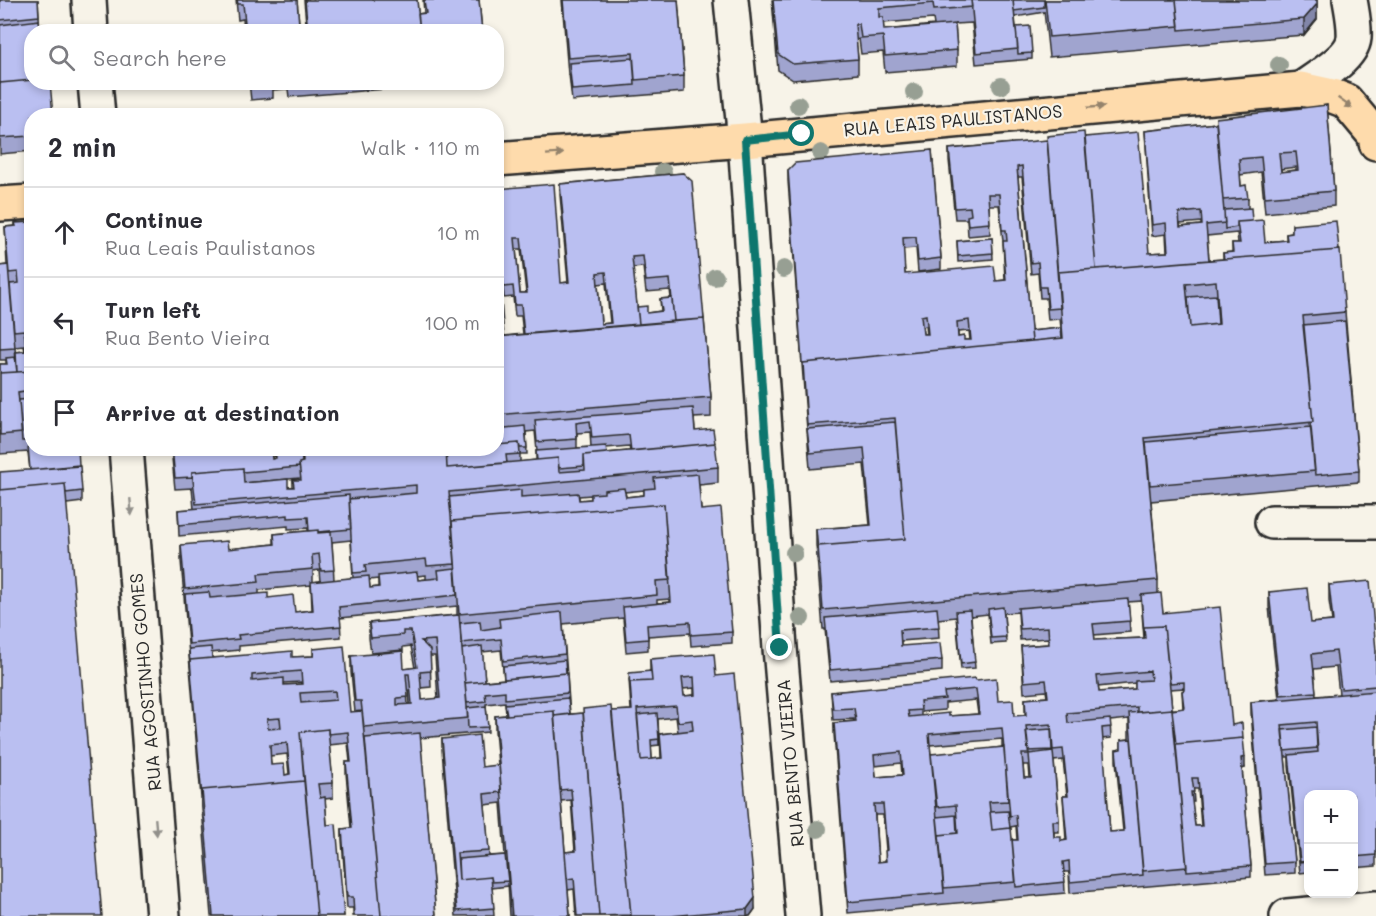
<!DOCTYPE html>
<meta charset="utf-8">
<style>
:root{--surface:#fff;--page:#f7f7f7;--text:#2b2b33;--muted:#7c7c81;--line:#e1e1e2}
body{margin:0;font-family:Mali,sans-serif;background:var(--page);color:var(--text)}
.controls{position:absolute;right:18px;bottom:18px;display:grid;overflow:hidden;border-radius:12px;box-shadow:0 3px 9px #0003}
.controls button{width:54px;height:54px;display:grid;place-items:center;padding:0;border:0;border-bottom:2px solid var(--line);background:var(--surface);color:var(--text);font:30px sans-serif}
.stop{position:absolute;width:18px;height:18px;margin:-14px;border:4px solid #0f766e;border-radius:50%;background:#fff}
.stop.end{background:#0f766e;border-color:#fff;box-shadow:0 2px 6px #0008}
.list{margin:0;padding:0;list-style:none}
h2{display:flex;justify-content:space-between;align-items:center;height:78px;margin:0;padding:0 24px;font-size:26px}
h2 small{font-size:20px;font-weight:400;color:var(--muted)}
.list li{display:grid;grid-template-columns:39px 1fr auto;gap:18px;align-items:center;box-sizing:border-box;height:90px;padding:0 24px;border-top:2px solid var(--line)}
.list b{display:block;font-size:22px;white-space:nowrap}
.list p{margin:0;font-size:20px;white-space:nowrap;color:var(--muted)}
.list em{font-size:20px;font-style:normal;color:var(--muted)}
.icon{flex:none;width:33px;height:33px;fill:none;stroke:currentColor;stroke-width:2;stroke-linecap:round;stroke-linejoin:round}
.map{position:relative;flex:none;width:1376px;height:916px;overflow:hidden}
.search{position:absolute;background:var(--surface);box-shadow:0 3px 9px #0003;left:24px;top:24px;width:480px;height:66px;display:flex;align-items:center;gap:15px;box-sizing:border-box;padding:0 21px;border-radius:24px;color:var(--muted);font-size:22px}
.panel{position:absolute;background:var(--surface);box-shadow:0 3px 9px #0003;left:24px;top:108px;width:480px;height:348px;border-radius:24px}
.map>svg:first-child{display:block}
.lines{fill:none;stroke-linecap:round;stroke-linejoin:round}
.minor-casing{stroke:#2b2b2b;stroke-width:38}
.major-casing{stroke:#2b2b2b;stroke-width:38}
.minor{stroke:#f7f3e8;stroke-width:33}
.major{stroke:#fedbac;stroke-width:33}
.tree{fill:#979f93}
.wall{fill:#a0a4cf;stroke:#2b2b2b;stroke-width:1.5;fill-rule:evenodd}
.shaded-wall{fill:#8286a9;stroke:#2b2b2b;stroke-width:1.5}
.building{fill:#babff1;stroke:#2b2b2b;stroke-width:1.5;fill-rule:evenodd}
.oneway{fill:#94836c}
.oneway2{fill:#918f8a}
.route{stroke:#0f766e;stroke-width:8}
.labels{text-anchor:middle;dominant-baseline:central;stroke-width:4.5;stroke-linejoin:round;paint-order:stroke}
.street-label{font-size:18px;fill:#2b2b2b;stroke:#f7f3e8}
</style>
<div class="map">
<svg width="1376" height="916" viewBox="0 0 1376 916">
<rect width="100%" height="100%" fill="#f7f3e8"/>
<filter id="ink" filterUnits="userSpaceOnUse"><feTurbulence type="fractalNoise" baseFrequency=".0167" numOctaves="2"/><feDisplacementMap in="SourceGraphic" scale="12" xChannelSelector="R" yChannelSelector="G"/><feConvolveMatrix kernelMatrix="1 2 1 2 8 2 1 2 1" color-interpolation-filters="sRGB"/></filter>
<g filter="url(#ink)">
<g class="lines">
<g class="minor-casing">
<path id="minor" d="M89,0l2,32
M731,0l14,140 35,508 23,268
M95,82l3,34
M1301,89c16,-11 51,-31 53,-51 1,-13 -2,-26 -4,-38
M126,448l37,468
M1272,522h104
M1287,916l89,-8"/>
</g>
<g class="major-casing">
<path id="major" d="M496,159l249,-19 556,-51 32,7 13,5 30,36v6
M0,204l32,-2"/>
</g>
<use href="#minor" class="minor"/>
<use href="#major" class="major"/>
</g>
<g class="tree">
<circle cx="1279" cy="65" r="9"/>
<circle cx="1001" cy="86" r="9"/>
<circle cx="914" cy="92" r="9"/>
<circle cx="798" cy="105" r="9"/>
<circle cx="821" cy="153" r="9"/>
<circle cx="663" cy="172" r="9"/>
<circle cx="784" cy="269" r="9"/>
<circle cx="715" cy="277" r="9"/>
<circle cx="794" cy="553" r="9"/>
<circle cx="801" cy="618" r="9"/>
<circle cx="818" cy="829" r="9"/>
</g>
<path class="wall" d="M0,0h38l2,32 -8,84v35l-32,3z
M236,0h61l2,24 7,-1 -2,-23h113l1,14 6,-1 -1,-13h56l3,32h-238l-1,-13 -5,1z
M562,0h116l6,76v16l-112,9 -3,-27h-1z
M772,0h545v19l-13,16 -255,22 -5,-46v1l-29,5 1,10 16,26v6l-56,5 -4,-41 -17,1 2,26v16l-72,6 -2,-20 -22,2 -2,-15 -3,1 2,19v15l-65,6 -15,-10zM933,19l1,6 -50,5 -1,-7z
M249,82h197v2l-157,13 -1,-8 -15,1v8l-22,2z
M1327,105l7,86v15l-69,7 -4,-41 -21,3 1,11 7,12v10l4,13 13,21 21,-2v-6l6,-1v-8l53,87 14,159v11l-208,19 7,79v13l5,20 69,112 13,43 -3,1 9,97v11l-181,16 -1,-21h-5l1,21 -217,20 -14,-179v-11l20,-2v-2l-21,1 -2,-28 145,-12 38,36 11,-1v-16l22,-2 -1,-6 -22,2 -3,-47 27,-2v-6l-28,2 -2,-28 -14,1 2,30 -15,1 -3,-30 -17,2 4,52 -14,1 -5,-52 -18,2 1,19 -38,3v5l41,14v11l-112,10 -5,-52h-2l-7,-84v-16l54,-4 -6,-61 -54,5 -22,-288v-11l144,-20 9,108v11l-23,3 -2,-24 -13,1 2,25 91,7 9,-1 -2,-39 -4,-36h-10l1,29 -22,2 -1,-17h-12l-6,-59v-11l136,-12 64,116 18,-1 -1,-18 -14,2 -7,-105 71,-8zM1296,167v3l-15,2v-3zM1018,177h4l9,97 7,-1 2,25h6l2,22 12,-1 1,9 -30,3zM1201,222v3l-21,2v-3zM1237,233l1,10h-6v9l-9,1v6l-14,1 -2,-24zM926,326l1,8h-4l-1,-7zM969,331l1,9h-6l-6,-3v-5zM1141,601l3,37 -49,2 -1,-5 36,-3 -2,-30zM1135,683v6l-36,3 -1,-5zM1184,688v2l-2,1 1,18h-11l-2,-20zM976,700l2,14 -29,2h-28v-4l24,-2v-7zM1129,719v20l-8,1v9l-5,1v11l7,70 -13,1 -8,-93 9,-1 -1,-17zM1002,739v8l-71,10 -1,-12zM1063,760l4,36h-4l3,44 -5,1 -7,-4v-5h5v-11l-5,-60zM901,763l1,12 -26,2 -1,-11zM1023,765h6l1,13h-6zM1193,789h5l3,37h-6l-3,-24h2zM875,815h8l3,35 -1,11 -7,1zM1016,826l1,14h-5l-2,-13z
M683,173l21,146 7,78v20l-17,1 1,13 23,36v16l-19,2 2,25 31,122v11l-41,3 -1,-13 -42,3v14l-22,2 -3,-34 -60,6 7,90 61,-4 -2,-31 21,-8v-12l66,17 39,233 -5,7h-174l-2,-27 -6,1 2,26h-60l-2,-34v4l-16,2 2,28h-38l-14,-166v-11l40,28 16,-2 -3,-34v-15l11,-1 -1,-13 -19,2 2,28 -68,6 16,178h-83v-8h-6l-5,-68v-11l9,-1 -5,-55v-11h4l-2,-19 -19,2 4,38v15l-8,1 2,26 17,91h-133l-30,-355v-16l47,4 46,-5v-10l34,-3v-3l-20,1v-3l-109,10 -1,-26 16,-1 -2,-21 -17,1 -4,-41h103l-3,1 1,10 3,-1 -1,-10h222v-147l8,35 19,-2 -2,-18h-6l-2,-19 -9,1 -3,-34 -4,1 -1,4v-80l65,94 7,-1 -8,-87v-11zM516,249h5l5,44h-6zM643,267l3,25 24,-2 1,8 -11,1 1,12 -14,2 -10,-6 -4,-39zM606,283l4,40 -9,1 -3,-40zM535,431l2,20h-1v9l-16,2v-8h7l-1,-22zM590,432l1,15 -14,1v-15zM629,446l1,5 -23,2 -1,-5zM299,478v2h-6v7l-49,-4zM644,490v5l-18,2 -1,-5zM591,495v4l-12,1v-4zM351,540l2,38 -19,2 -2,-38zM319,570l1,11 -7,1v-11zM426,575v4l-8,1 -1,-4zM378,579v8l-8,1 -1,-8zM311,585l1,25 -17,2 -36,-18v-4zM670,599v3l-13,1v-3zM457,606v9l-88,8v15l2,15 32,-3v-3l8,-1 4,22 -11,1 -53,-13v16l4,40h-5l-37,-63v7l-21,1 -80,1 -1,-5 28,-3v-4l102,-9 -1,-19zM501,650l3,29 -19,2 -3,-29zM430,656h5l3,43 -16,1 -1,-12 10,-1zM301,682v2l-17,1v-2zM694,688v7l-10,1 -1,-7zM407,690h2l1,14 -2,1zM676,717l2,15 -18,2 1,24 -9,1 -1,-13 8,-1 -1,-26zM287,754l2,20 -4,1 -14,-10 -1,-9zM571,800l4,51 -10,1 -4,-51zM501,803l4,52 -16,1 -4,-51z
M32,222v226l50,43v11l-15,2 -37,-34 -2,-18 -28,2v-90h6v-4h-6v-94l7,-1 -2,-38 10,-1v-3zM24,346l1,5 -9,1v11l-1,-16z
M992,238l1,21 -35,3 -1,-21z
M1329,585l47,66v215l-23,2v-73h-45v77l-8,1 -11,-107v-9h-4l10,105v11l-30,2 -14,-162v-11l28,-3 -10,-92v-15l42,31 21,-2 -3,-20zM1336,667l3,27 -23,2 -2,-27z"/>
<path class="shaded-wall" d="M1317,4v15l-13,16v-16z
M1245,757v11l-4,1v-11z
M755,898v11l-5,7h-3v-7z"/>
<path class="building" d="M0,0h38l1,16 -39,4z
M237,0h60l2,24 8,-2 1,10h-62l-3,-28h-5z
M305,0h112l3,32h-112z
M424,0h55l3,32h-62l-2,-18 8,-1z
M563,0h115l6,76 -49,4 -2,-27 -65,5z
M773,0h198l1,7 -38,3 -1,-7 -54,5v9h4l1,13 71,-6 2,26 -72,6 -2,-20 -22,2 -2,-14h-4l3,35 -65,5 -15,-10z
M971,0h42l5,49 -42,4z
M1013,0h31v7l-30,4z
M1045,0h131l3,26 -130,11z
M1176,0h141v4l-13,15 -125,11z
M39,20l1,12h-8v48l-32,3v-58z
M1030,26l2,27 -14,1 -2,-27z
M633,58l2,27 -63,5 -3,-27z
M32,80v2h18l3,34h-21v20l-32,2v-55z
M250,82h23v1l-22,1z
M1327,105l7,86 -69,6 -4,-40 -22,2 2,27 5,-1 2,13 -25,2 -7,-82zM1296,152l2,18 -17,2 -2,-19z
M1216,123l9,100 -19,2 3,35 -113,9 -11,-132 53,-5 11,121 19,-1 -2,-29 -14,2 -7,-94zM1201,211l1,14 -22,2 -1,-14z
M1084,132l12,137 -38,3v4l-11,-140z
M1047,140l13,168 -12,1 -2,-22h-6l-2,-25 -7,1 -9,-97 -5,1 15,174 -230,22 -14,-193 7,-7 137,-13 9,108 -23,3 -2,-24 -13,1 2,36 89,-8 2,15 10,-1 -3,-39h4l-1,-11h-4l-3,-36h-11l2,29 -22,2 -1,-9 4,-1 -1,-8 -15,1 -6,-59zM926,315l2,19h-5l-2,-18zM969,320l2,20h-7v-4l-6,1 -1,-15z
M683,173l9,8 12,138 -30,2 -4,-42 -24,2 -3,-25 -11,1 7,67 -115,10 -3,-29h-6l-2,-19 -9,1 -3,-34 -5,1v-65l58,-5 7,99 8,-1 -9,-98zM515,238h6l6,55h-7zM606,272l5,51 -10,1 -4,-51z
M1251,208l1,13 -15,1v5l-12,2 -1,-19z
M1263,220l2,22 22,-2 -1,-6 6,-1v-8l44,-4 3,29 -115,9 -1,-6 10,-1 -1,-9h8l-3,-21z
M32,222v149l-15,1 -1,-20 10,-1v-3l-2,-18 -10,1 -4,-47 9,-1 -1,-11 -9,1 -4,-46 11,-1 -1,-3z
M992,238l1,15 -35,3 -1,-15z
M1340,250l5,62 -42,4 10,106 -168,16 13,142 -335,30 -5,-64 87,-7 -10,-121 -88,7 -4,-62 260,-25 -5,-66zM1216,281l3,43 -29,3 -4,-43z
M8,265l7,83 -15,1v-83z
M1216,295l2,29 -28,3 -2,-30z
M672,298l2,23 -35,3 -2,-17 10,-1v7l15,-2 -2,-12z
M496,301h5l3,35 -8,1z
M704,319l7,78 -215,18v-78z
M1345,321l14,150 -44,4 -5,-52 3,-1 -10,-97z
M1061,328l1,10 -30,3 -1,-10z
M15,357l2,15 -17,1v-9h7l-1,-6z
M32,371v19l-14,2 4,41 -22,2v-62z
M32,399v42h-10l-3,-41z
M693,408l2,23 18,-2 2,14 -84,8 -2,-16 -37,3 -2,-17 -14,2 1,16 -40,3 -2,-22z
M895,422l10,117 -87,7v4l-2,-21 55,-4 -7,-77 -54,5 -3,-24z
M525,426l2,22h-7l-1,-5 -23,2v-16z
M1311,427l4,44 -165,14 -4,-43z
M519,443l1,11 -14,1 1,8 -60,5 -1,-20h50v-3z
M715,443l3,24 -269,25 6,72 -28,2 -1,-7 -61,6 1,7 -13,1 -4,-74 67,-6v-8l-220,19 -4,-32 51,-4 1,15 44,-4v8h6l-1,-7h8l-2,-17 4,-1 -1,-14h144l1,20 111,-10 1,14 26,-2 -1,-15z
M28,446h4v2h46l1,17 -49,5z
M606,446l1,7 -23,2v11l-25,2 -1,-10 -21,2 -1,-9z
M172,448h57v2l17,-2h25l1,11 4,-1 -1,-10h26l1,14 -3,1v4l-56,5v-4l-51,4v5l-17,1z
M80,466l2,25 -16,2 -1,-9 -65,6v-18z
M698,474l3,36 20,-2 11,124 -41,3 -1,-13 -43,3 1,14 -22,2 -3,-34 48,-5 -7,-98 -212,17v4l-3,-28 72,-7v7l57,-4 1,7 12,-1v-5l13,-1v-3l20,-2 2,9 18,-2v-6l11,-1 -1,-10z
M65,484l37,432h-102v-426z
M349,495l2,34 -33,3v-2l-9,1 -1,-14 -20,1v-3l-109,10 -1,-15z
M664,504l6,76 -14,1 1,14 -198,19 -7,-93z
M318,530v3l13,-1 3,38 -13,1 -2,-17 -7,1 1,14 -55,5 1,8 -74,7 -4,-44 46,-4 1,8 47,-5 -1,-10z
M455,568l2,27 -118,12 2,19 -103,9 1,4 -50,5 -4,-50 24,-2 1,6 58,-5v5l25,-3 2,17 18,-2 -2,-28 58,-6 1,12 9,-1 -1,-11 39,-4 1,8 21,-2 -1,-8z
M1370,581l6,70v35l-35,3 -5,-38 -24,3 4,38 -36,3 -11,-103 38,-4 4,35 22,-2 -4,-36z
M1161,593l2,20 57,-6 12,118 10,-2 1,15 -67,6 -4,-34 12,-2 -2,-17 2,-1v-8l-14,1 -6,-57 -20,1v6l-3,-38z
M1128,599l2,22 -37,3 2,16 50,-2 -1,-11 20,-1 8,83 -35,3v-5l-70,6 1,10 42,-4 1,8 -9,1 8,104 14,-1 -8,-81 5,-1v-9l10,-1 12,136 -73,7 -1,-21 -6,1 2,20 -49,5 -4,-47h6l-2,-25 -6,1 -8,-88 -73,6 15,159 -96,9 -14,-179 22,-2 -2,-13 -21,1 -2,-17 144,-14 1,2 20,-2 2,23 15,-1 1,16 12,-1 -1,-16 23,-2 -2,-17 -22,2 -3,-36 28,-2 -1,-17 -28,2 -2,-21zM1150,671l1,9 -16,1v8l-36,3 -2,-16zM976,689l3,25 -30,2v-3l-40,4 -1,-6 13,-1 -1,-9 25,-2 -1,-7zM1051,724l2,26 10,-1 5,47h-5l4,44 -6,1v-4h-7l-1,-16h6l-6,-70 -24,3 -3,-28zM901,752l2,23 -27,2 -2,-22zM1022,754h7l2,24h-7zM874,804h9l4,46 -2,1 1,10 -8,1z
M1003,607l3,30 -15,1 -3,-29z
M937,608l2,19 -39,3 1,16 39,-3 2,17 -112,10 -5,-52z
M970,610l5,52 -14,2 -5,-53z
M562,612l3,42 -62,7 -2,-22 -40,4 -1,-20 20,-2 1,9 19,-3 -1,-8z
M459,615l9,103 -104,9 -3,-26h-6l-4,-45 52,-5 1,18 13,-2 -6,-36h-8v4l-32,3 -2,-15zM435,640l5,58 -18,2 -2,-28 11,-1 -1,-21 -9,-9zM406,674h3l3,30 -15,1v-7l11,-1z
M344,646l6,66 12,-1 19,205h-27l-1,-19h-6l-5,-68 10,-1 -6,-66h5l-3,-30 -20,2v-5l-28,3 4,49 -102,9v8l-12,-138 102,-9v6l22,-1 -1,-7zM301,671l1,13 -18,1v-7l-32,3v-6zM335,691l1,9 -35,3 -1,-10zM280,718l1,10 -13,1 -1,-10zM287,743l3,31 -5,1 -1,-11 -13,1 -1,-20z
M482,646l3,35 -20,2 -3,-34z
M211,647l1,11 -22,2v5l-1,-16z
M714,654l2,22 18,-2 21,224 -8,11 -77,7h-39l-19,-205 20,-1 -2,-28 22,-1 -2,-22zM694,677l1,18 -11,1 -2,-18zM676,706l2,16 14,-2 1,10 -33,4 2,24 -21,2 -4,-51z
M565,660l1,13 -62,6 -1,-13z
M651,671l1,10 -22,1v6l-1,-15z
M567,673l1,20 -63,6v-8l-20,2 1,8 -19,2 -2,-20z
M1376,691v164l-23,2v-62h-45v66l-8,1 -11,-107 29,-3 -2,-30 -34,3 13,137 -30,2 -14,-162z
M568,698l2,16 -16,2v-5l-47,4 -2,-11z
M486,706l2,21 -20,1 -1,-20z
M611,706l20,209 -32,1 -16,-207z
M1172,709l15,158 -44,4 -14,-158z
M554,711l16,205h-58l-17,-200z
M583,713l16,203h-22l-3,-38 -7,1 -2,-27 11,-1 -5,-62 -11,1 -6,-74z
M657,713l2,26 -8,1 1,19 -11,1 -4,-45z
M1316,727l1,21 -33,3 -2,-21z
M328,729l5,54 -15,1 2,14 5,-1 2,28 9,-1 8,92h-27l-17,-184z
M1051,729l1,21 -24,1 -2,-20z
M420,733l16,183h-55l-16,-178z
M479,735l3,32 17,-2 2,27 -17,2 5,57 -32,2 2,27 32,-3 3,31 -37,3 -15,-172z
M1243,738l2,19 -4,1 10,108 -64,5 -11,-127zM1192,778h6l4,48h-7l-4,-34h3z
M1004,747l4,54 -19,1 3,28 19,-2 5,54 -72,6 -5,-53 19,-2 -2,-28 -19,2 -6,-53z
M304,781l13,135h-104l-11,-126z
M1008,811l2,17 -18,2 -2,-18z
M956,815l1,18 -18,2v1l-2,-19z
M505,855l3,26 -16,1 -1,-5 -32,3 -1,-21z"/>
<defs><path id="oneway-solid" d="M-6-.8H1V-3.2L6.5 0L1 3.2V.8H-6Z" transform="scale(1.5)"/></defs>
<g class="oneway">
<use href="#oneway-solid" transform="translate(1345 103) rotate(35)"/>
<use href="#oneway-solid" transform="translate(1096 107) rotate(-5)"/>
<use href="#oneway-solid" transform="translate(555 154) rotate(-4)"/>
</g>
<g class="oneway2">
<use href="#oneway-solid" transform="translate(131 507) rotate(85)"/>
<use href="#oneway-solid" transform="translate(156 827) rotate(85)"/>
</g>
</g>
<g class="lines" filter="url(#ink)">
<path class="route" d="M780,648l-35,-508 57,-6"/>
</g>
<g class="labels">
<g class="street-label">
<text transform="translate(953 120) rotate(-5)">RUA LEAIS PAULISTANOS</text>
<text transform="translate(145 682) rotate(-95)">RUA AGOSTINHO GOMES</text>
<text transform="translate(790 763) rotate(-95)">RUA BENTO VIEIRA</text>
</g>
</g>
</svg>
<div class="controls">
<button>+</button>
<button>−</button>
</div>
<div class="stop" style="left:802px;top:134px"></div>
<div class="stop end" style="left:780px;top:648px"></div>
<div class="search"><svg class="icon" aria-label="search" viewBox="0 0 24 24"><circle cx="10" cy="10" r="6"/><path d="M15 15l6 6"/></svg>Search here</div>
<section class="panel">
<h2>2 min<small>Walk · 110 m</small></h2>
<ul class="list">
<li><svg class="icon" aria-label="ahead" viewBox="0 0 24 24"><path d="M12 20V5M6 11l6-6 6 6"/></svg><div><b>Continue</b><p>Rua Leais Paulistanos</p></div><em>10 m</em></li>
<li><svg class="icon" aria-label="left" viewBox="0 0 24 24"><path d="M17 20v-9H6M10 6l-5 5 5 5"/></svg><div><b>Turn left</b><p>Rua Bento Vieira</p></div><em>100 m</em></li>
<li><svg class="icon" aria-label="arrive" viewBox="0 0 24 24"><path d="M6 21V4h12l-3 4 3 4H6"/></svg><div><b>Arrive at destination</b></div></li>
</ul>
</section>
</div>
